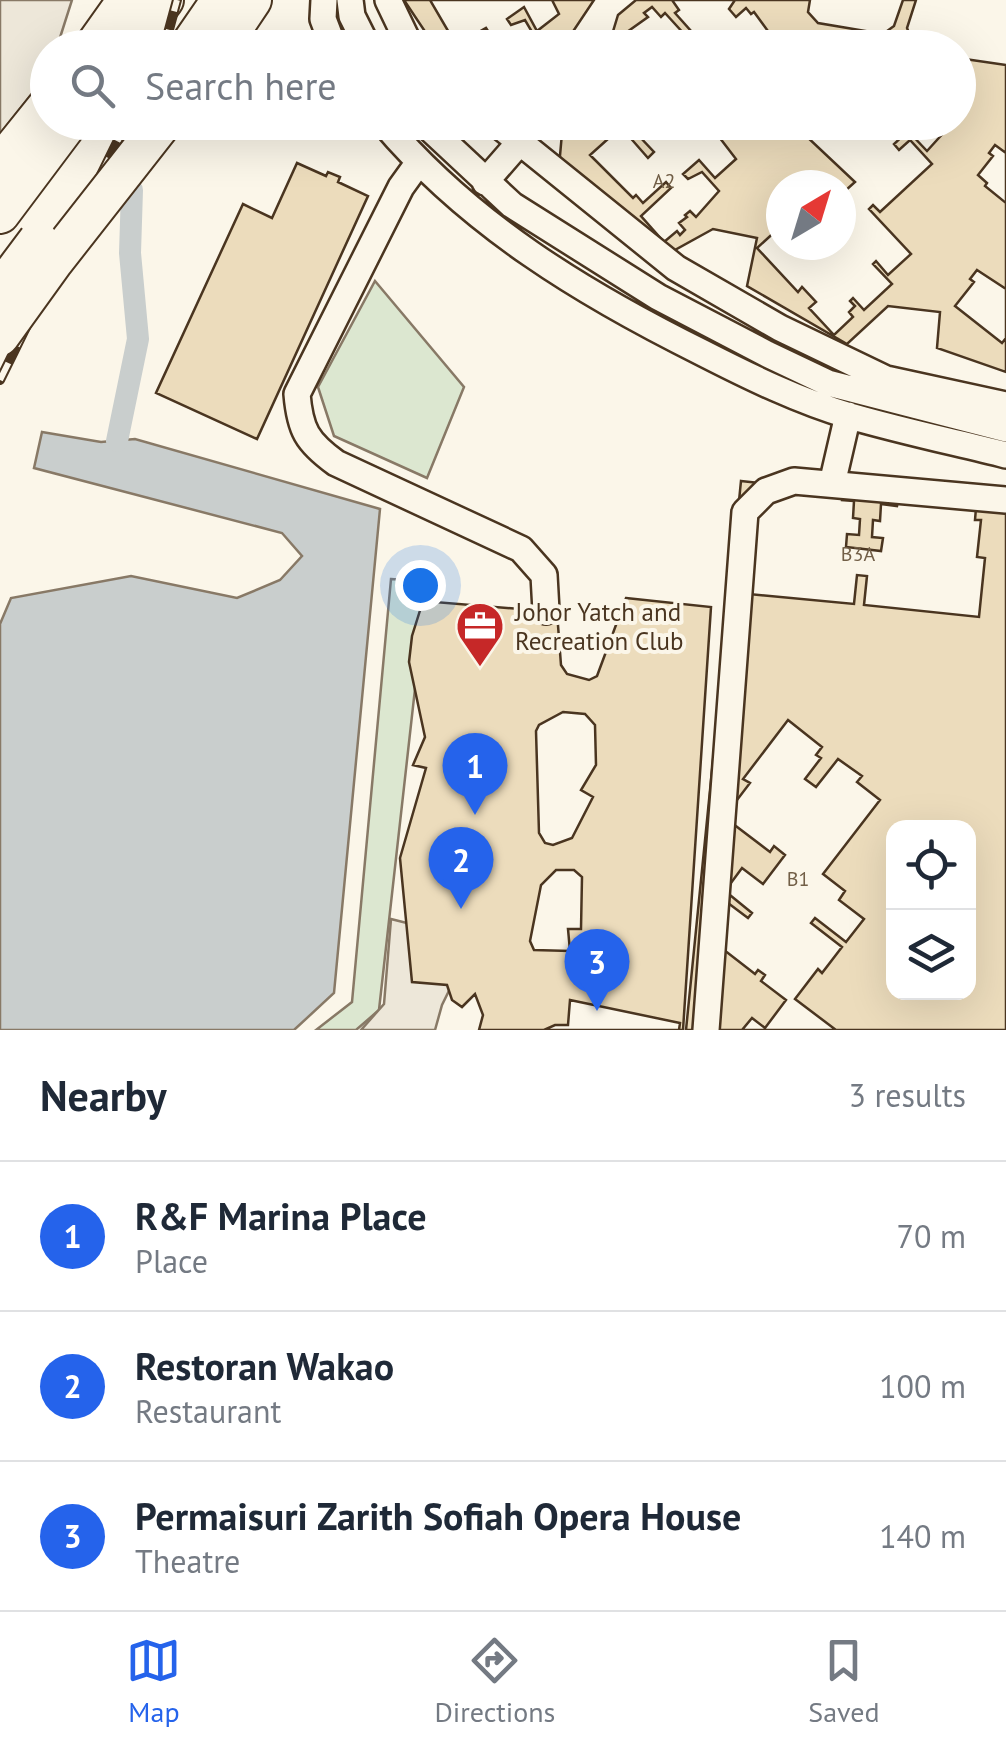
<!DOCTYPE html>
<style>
:root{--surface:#fff;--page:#f6f6f7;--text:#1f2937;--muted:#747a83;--line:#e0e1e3;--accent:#2563eb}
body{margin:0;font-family:"PT Sans",sans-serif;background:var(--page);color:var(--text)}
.controls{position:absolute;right:30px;bottom:30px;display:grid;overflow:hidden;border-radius:20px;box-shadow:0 10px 40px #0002}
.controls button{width:90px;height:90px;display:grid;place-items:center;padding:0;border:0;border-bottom:2px solid var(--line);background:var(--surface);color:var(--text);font:50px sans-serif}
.compass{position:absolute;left:766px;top:170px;width:90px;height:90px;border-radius:50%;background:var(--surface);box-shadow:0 10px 40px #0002;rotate:38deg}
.you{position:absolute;left:420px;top:585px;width:35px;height:35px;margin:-25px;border:8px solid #fff;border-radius:50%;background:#1a73e8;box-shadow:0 0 0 15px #1a73e833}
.badge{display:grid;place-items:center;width:65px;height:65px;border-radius:50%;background:var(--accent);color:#fff;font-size:32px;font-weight:700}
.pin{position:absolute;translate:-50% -82px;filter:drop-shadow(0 2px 5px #0008)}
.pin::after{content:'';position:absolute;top:52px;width:35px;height:30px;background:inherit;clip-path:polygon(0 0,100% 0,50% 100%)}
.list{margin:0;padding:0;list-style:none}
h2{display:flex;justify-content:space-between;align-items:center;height:130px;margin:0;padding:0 40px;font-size:42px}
h2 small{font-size:32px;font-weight:400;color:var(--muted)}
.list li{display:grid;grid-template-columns:65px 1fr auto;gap:30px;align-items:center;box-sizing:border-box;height:150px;padding:0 40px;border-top:2px solid var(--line)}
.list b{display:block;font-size:38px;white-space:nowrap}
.list p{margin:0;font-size:32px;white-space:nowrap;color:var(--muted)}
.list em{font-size:32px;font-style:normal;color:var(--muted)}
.icon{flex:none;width:55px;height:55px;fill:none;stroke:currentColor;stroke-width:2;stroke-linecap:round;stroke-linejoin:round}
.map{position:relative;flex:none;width:1006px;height:1030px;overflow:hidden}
.search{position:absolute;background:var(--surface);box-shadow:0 10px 40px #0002;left:30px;right:30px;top:30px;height:110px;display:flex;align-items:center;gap:25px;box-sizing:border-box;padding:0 35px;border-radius:55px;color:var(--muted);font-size:38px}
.sheet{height:580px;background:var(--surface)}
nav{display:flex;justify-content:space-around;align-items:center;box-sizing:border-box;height:140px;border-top:2px solid var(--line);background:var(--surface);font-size:28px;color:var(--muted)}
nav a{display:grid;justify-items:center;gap:5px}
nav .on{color:var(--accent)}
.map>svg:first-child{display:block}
.green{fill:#dce7d0;stroke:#887966;stroke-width:2.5}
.parking{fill:#ede7d9;stroke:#887966;stroke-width:2.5}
.water{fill:#c9cecd;stroke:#887966;stroke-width:2.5}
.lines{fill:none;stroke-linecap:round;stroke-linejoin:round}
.canal{stroke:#c9cecd;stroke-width:22}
.building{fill:#ecdcbc;stroke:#4a3520;stroke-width:2.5;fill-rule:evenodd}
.minor-casing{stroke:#4a3520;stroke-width:30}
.highway-casing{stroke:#4a3520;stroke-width:42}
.minor{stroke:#fbf6e9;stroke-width:25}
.highway{stroke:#fbf6e9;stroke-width:38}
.rail-casing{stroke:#4a3520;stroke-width:10}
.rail{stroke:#fbf6e9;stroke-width:6;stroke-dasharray:19;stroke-linecap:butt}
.highway-bridge-casing{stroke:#4a3520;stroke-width:42;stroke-linecap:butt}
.highway-bridge{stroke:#fbf6e9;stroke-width:38}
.labels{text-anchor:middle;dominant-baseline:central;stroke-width:8;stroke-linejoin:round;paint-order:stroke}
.number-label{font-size:20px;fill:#725f47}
.poi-label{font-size:25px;fill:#4a3520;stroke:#fbf6e9;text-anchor:start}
</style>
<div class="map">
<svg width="1006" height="1030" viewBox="0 0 1006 1030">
<rect width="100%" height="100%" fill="#fbf6e9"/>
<path class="green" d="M375,281l89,106 -37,91 -93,-42 -16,-49z
M391,579l36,3 -48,428 -23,20h-40l36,-28z"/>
<path class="parking" d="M0,0h72l-15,47 -9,1 -1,27 -47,59z
M391,919l83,21 -32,65 -7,25h-74l23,-26z"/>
<path class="water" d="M42,432l59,10 34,-3 245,70 -46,484 -40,37h-294v-406l11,-26 120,-22 106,22 43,-18 22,-24 -20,-23 -248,-65z"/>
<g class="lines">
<path class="canal" d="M117,441l21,-102 -8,-86 2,-63"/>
</g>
<path class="building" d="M404,0h190l-32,48h-126z
M430,0h122l7,14 -22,17 -13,-24 -17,12 4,6 14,-5 13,22 -9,6h-63l24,-14 -4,-6 -25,14 -5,-9 -5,3z
M636,0h174l-2,12 10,11 65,11 11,-8 9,-26h13l-9,28 2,5 34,15h-335l10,-33z
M672,0h63l-6,9 7,8 10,-9 5,6 3,-2 19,26 -11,10h-17l-8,-10 -10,10h-82l-5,-7 -3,3 -10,-12 21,-15 -4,-4 8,-6 9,10 4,-4 21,23 5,-5 -16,-18 4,-3z
M958,58l48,7v307l-69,-24 3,-36 -52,-6 -41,38 -100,-58 10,-48 -44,-9 -40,22 -114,-84 4,-45h395zM781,185h60v60h-60z
M696,122l-4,9 5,6 11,-9 6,7 2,-2 20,26 -21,19 -16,-18 -16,14 5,5 14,-7 17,19 -23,26 -6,-6 -5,4 2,2 -8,6 6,7 -5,5 -3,-4 -13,11 -23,-26 30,-28 -5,-6 -23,21 -7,-8 -3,3 -43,-43 19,-17 -3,-4 9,-7 9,10 3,-3 21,24 6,-6 -16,-17 4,-3 -8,-10z
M800,122h52l3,3 3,-3h81l7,8 -19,21 -19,-20 -14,13 5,6 11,-10 22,24 -52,48 -7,-7 -4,4 42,45 -23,21 -12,-14 -3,3 19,20 -28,26 -11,-12 -3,3 5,5 -6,6 4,5 -19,18 -25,-27 7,-6 -14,-15 -4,5 -41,-44 22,-20 -3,-4 5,-5v26h60v-54h4l10,-9 -50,-47 3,-3z
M995,145l11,8v50l-21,-17 2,-3 -9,-8 15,-19 -4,-3z
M297,163l29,13 2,-4 12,5 -2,5 30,14 -111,243 -101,-46 87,-189 29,14z
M977,270l29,19v49l-4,5 -47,-37 19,-24 -4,-3z
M741,481l265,29v520h-320zM894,828h74v164h-74z
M754,490l88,5v5l12,1 -1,17 7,1 -1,16 -12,-1 -1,13 35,4 2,-13 -11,-1 1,-17 7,1 1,-17 16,2 1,-5 78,7 -1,12h6l-4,37 8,1 -6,59 -115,-12 3,-29 -10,-1 -3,29 -116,-11z
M626,598l85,9 -28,423h-204l4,-15 -8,-21 -13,13 -10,-7 -5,-15 -35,-3 -12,-124 26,-90 -13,-3 12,-28 -16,-75 3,-26 11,-35 134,11 4,53 6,9 22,6 8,-4zM563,712l22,2 10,11 1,40 -15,25 12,7 -21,41 -19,7 -8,-2 -6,-10 -3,-102 3,-6zM556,870h18l8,7 -1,52h-13l2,22 -36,-1 -4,-9 11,-56z
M788,720l34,27 -6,8 5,3 -16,21 11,8 22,-28 24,17 -5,6 23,18 -57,74 22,17 -6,9 25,19 -18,23 -31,-24 -4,5 31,24 -20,26 -4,-4 -23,30 41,31h-94l10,-12 13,10 21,-28 -25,-19 4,-6 -7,-5 -3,4 -49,-38 22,-33 20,15 4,-5 -27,-22 17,-23 21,16 22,-29 -11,-9 -4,6 -46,-35 26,-34 -7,-4z
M570,1000l110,23 -1,7h-135l11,-5h13z"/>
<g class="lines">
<g class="minor-casing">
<path id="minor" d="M324,0l-1,19 11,29
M350,0l2,16 16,32
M388,0l23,48
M383,122c87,103 201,172 320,231 47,24 96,48 147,63 52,15 104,26 156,39
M423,122l89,83 146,92 109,57 61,29 178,46
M495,122l181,146 104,60 106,51 120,26
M419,162l-18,25 -104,207c3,36 10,48 39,69l185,86 23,26 2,36
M485,182l34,-39
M832,484l16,-69
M706,1030l39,-518 21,-21 28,-10 212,19"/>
</g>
<g class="highway-casing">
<path id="highway" d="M93,48l34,-48
M127,48l37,-48
M188,48l33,-48
M220,48l32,-48
M0,165l48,-60
M0,214l69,-92"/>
</g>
<use href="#minor" class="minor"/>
<use href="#highway" class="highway"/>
<g class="rail-casing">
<path id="rail" d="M164,48l13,-48
M0,380l127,-258"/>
</g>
<use href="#rail" class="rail"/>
<g class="highway-bridge-casing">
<path id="highway-bridge" d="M0,291l38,-51
M0,336l54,-75 109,-139"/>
</g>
<use href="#highway-bridge" class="highway-bridge"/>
</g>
<defs>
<g id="office-pin" transform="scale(2.5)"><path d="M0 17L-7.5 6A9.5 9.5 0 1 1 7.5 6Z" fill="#c62828" stroke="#fbf6e9"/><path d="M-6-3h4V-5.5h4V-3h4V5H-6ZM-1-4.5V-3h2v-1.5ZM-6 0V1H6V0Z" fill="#fff"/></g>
</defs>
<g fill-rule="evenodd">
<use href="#office-pin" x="480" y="626"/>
</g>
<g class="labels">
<g class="number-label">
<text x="664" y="181">A2</text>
<text x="858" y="554">B3A</text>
<text x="798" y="879">B1</text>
</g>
<g class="poi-label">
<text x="515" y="612">Johor Yatch and<tspan x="515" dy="29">Recreation Club</tspan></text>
</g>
</g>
</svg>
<div class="controls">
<button><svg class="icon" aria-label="locate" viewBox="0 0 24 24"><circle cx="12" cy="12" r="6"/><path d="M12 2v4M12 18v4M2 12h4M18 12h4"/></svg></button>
<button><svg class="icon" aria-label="layers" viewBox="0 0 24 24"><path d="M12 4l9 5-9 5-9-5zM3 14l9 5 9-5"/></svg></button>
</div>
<svg class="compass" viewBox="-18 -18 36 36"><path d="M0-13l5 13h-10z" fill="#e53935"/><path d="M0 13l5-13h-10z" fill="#747a83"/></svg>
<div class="you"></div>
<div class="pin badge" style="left:475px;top:815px">1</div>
<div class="pin badge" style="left:461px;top:909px">2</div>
<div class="pin badge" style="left:597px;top:1011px">3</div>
<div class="search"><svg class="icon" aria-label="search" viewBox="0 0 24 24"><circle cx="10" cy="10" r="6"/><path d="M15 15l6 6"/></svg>Search here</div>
</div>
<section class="sheet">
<h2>Nearby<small>3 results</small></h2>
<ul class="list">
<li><span class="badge">1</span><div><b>R&amp;F Marina Place</b><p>Place</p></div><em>70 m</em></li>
<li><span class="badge">2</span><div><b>Restoran Wakao</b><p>Restaurant</p></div><em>100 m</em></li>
<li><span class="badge">3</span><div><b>Permaisuri Zarith Sofiah Opera House</b><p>Theatre</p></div><em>140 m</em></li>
</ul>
</section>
<nav>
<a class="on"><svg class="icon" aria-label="map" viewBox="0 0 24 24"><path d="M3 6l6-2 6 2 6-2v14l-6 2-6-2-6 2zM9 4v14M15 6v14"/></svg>Map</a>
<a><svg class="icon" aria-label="directions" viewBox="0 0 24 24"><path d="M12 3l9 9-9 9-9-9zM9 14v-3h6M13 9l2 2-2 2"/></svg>Directions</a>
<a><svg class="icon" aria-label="saved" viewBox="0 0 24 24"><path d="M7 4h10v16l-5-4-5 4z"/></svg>Saved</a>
</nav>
